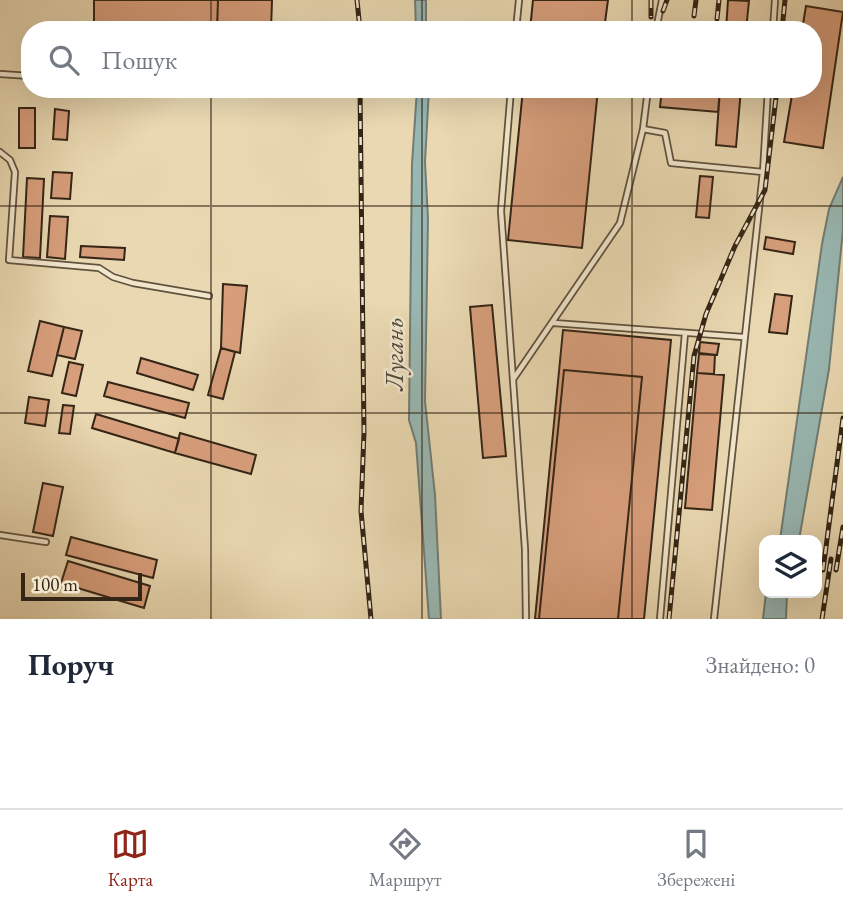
<!DOCTYPE html>
<html lang="uk">
<meta charset="utf-8">
<style>
:root{--surface:#fff;--page:#f6f6f7;--text:#1f2937;--muted:#747a83;--line:#e0e1e3;--accent:#8f2418}
body{margin:0;font-family:"EB Garamond",serif;background:var(--page);color:var(--text)}
.controls{position:absolute;right:21px;bottom:21px;display:grid;overflow:hidden;border-radius:14px;box-shadow:0 7px 28px #0002}
.controls button{width:63px;height:63px;display:grid;place-items:center;padding:0;border:0;border-bottom:2px solid var(--line);background:var(--surface);color:var(--text);font:35px sans-serif}
.scale{position:absolute;left:21px;bottom:18px;width:121px;box-sizing:border-box;padding-left:7px;border:4px solid #342516;border-top:0;font-size:19px;line-height:24px;white-space:nowrap;color:#342516;-webkit-text-stroke:5px #f1e6cc;paint-order:stroke}
.list{margin:0;padding:0;list-style:none}
h2{display:flex;justify-content:space-between;align-items:center;height:91px;margin:0;padding:0 28px;font-size:30px}
h2 small{font-size:23px;font-weight:400;color:var(--muted)}
.icon{flex:none;width:38px;height:38px;fill:none;stroke:currentColor;stroke-width:2;stroke-linecap:round;stroke-linejoin:round}
.map{position:relative;flex:none;width:843px;height:619px;overflow:hidden}
.search{position:absolute;background:var(--surface);box-shadow:0 7px 28px #0002;left:21px;right:21px;top:21px;height:77px;display:flex;align-items:center;gap:18px;box-sizing:border-box;padding:0 24px;border-radius:28px;color:var(--muted);font-size:26px}
.sheet{height:189px;background:var(--surface)}
nav{display:flex;justify-content:space-around;align-items:center;box-sizing:border-box;height:98px;border-top:2px solid var(--line);background:var(--surface);font-size:19px;color:var(--muted)}
nav a{display:grid;justify-items:center;gap:4px}
nav .on{color:var(--accent)}
.map>svg:first-child{display:block}
.water{fill:#99b8b3;stroke:#717d74;stroke-width:2}
.building{fill:#d79e7b;stroke:#342516;stroke-width:2}
.lines{fill:none;stroke-linecap:round;stroke-linejoin:round}
.service-casing{stroke:#61523d;stroke-width:8}
.service{stroke:#f1e6cc;stroke-width:4.5}
.rail-casing{stroke:#342516;stroke-width:5}
.rail{stroke:#f1e6cc;stroke-width:2.5;stroke-dasharray:8;stroke-linecap:butt}
.grid{fill:none;stroke:#342516;stroke-width:2;stroke-opacity:0.55}
.labels{text-anchor:middle;dominant-baseline:central;stroke-width:5;stroke-linejoin:round;paint-order:stroke}
.water-label{font-size:26px;font-style:italic;fill:#4d4a3d;stroke:#f1e6cc}
</style>
<div class="map">
<svg width="843" height="619" viewBox="0 0 843 619">
<rect width="100%" height="100%" fill="#e9d8b1"/>
<filter id="stains"><feTurbulence type="fractalNoise" baseFrequency=".00286" numOctaves="4"/><feColorMatrix values="0 0 0 0 .2 0 0 0 0 .09 0 0 0 0 .02 0 0 0 .5 -.17"/></filter>
<radialGradient id="worn" r=".72"><stop offset=".6" stop-color="#630" stop-opacity="0"/><stop offset="1" stop-color="#630" stop-opacity=".3"/></radialGradient>
<path class="water" d="M415,0h11v30h-10z
M417,89h12l-4,73 3,57 -3,182 10,94 6,124h-12l-13,-176 -7,-23 3,-256z
M843,177v53l-14,139 -30,171h-19l42,-296 7,-35z
M766,593h21l-1,26h-23z"/>
<path class="building" d="M94,0h124l-1,30h-123z
M218,0h54l-1,30h-54z
M533,0h75l-4,30h-74z
M728,0l21,1 -3,29h-20z
M806,6l37,6 -20,136 -39,-6 9,-53h20v-59h-11z
M668,23l58,5v2h-59z
M523,89h75l-16,159 -74,-8z
M662,89h58l-2,23 -58,-5z
M720,89h21l-5,58 -20,-2z
M19,108h16v40h-16z
M55,109l14,2 -2,29 -14,-1z
M53,172l19,1 -2,26 -19,-1z
M700,176l13,1 -4,41 -13,-1z
M27,178l17,1 -4,79 -17,-1z
M50,216l18,1 -3,42 -18,-2z
M766,237l29,5 -2,12 -29,-5z
M81,246l44,2 -1,12 -44,-3z
M223,284l24,2 -7,67 -19,-5z
M775,294l17,2 -5,38 -18,-2z
M492,305l14,151 -23,2 -13,-151z
M40,321l24,6 -12,49 -24,-5z
M64,327l18,4 -7,28 -18,-4z
M563,330l108,10 -27,279h-109z
M700,342l19,2 -2,11 -18,-2z
M221,348l14,4 -12,47 -15,-4z
M699,354l16,1 -1,19 -17,-1z
M141,358l57,17 -5,15 -56,-17z
M69,362l14,3 -7,31 -14,-3z
M564,370l78,7 -24,242h-79z
M697,373l27,2 -12,135 -27,-2z
M108,382l81,21 -4,15 -81,-22z
M29,397l20,3 -4,26 -20,-3z
M63,405l11,1 -4,28 -11,-1z
M96,414l83,25 -4,14 -83,-25z
M180,433l76,22 -5,19 -76,-21z
M43,483l20,4 -10,49 -20,-4z
M71,537l86,23 -4,18 -87,-23z
M68,561l82,25 -6,22 -83,-25z"/>
<g class="lines">
<g class="service-casing">
<path id="service" d="M516,30l3,-30
M656,30l6,-30
M773,30l2,-30
M0,74l30,2
M511,89l-10,122 24,338 1,70
M643,129l22,4 6,30 92,9
M0,152l10,8 5,12 -6,88 90,8 14,9 20,6 76,13
M554,323l189,14
M514,378l106,-155 23,-94 5,-40
M0,535l46,7
M660,619l25,-286
M714,619l49,-447 5,-83"/>
</g>
<use href="#service" class="service"/>
<g class="rail-casing">
<path id="rail" d="M357,0l3,30
M651,0v17
M663,11l4,-11
M694,16l2,-16
M717,19l2,-19
M782,30l3,-30
M360,89l4,343 -3,79 10,108
M823,570l20,-152
M836,570l7,-43
M669,619l25,-263 12,-42 29,-68 30,-56 12,-101
M822,619l9,-60"/>
</g>
<use href="#rail" class="rail"/>
</g>
<path class="grid" d="M211,0v30M422,0v30M632,0v30M211,89v530M422,89v530M632,89v530M0,206h843M0,413h843"/>
<g class="labels">
<g class="water-label">
<text transform="translate(394 354) rotate(-90)">Лугань</text>
</g>
</g>
<rect width="100%" height="100%" filter="url(#stains)"/>
<rect width="100%" height="100%" fill="url(#worn)"/>
</svg>
<div class="controls">
<button><svg class="icon" aria-label="layers" viewBox="0 0 24 24"><path d="M12 4l9 5-9 5-9-5zM3 14l9 5 9-5"/></svg></button>
</div>
<div class="scale">100 m</div>
<div class="search"><svg class="icon" aria-label="search" viewBox="0 0 24 24"><circle cx="10" cy="10" r="6"/><path d="M15 15l6 6"/></svg>Пошук</div>
</div>
<section class="sheet">
<h2>Поруч<small>Знайдено: 0</small></h2>
<ul class="list">
</ul>
</section>
<nav>
<a class="on"><svg class="icon" aria-label="map" viewBox="0 0 24 24"><path d="M3 6l6-2 6 2 6-2v14l-6 2-6-2-6 2zM9 4v14M15 6v14"/></svg>Карта</a>
<a><svg class="icon" aria-label="directions" viewBox="0 0 24 24"><path d="M12 3l9 9-9 9-9-9zM9 14v-3h6M13 9l2 2-2 2"/></svg>Маршрут</a>
<a><svg class="icon" aria-label="saved" viewBox="0 0 24 24"><path d="M7 4h10v16l-5-4-5 4z"/></svg>Збережені</a>
</nav>
